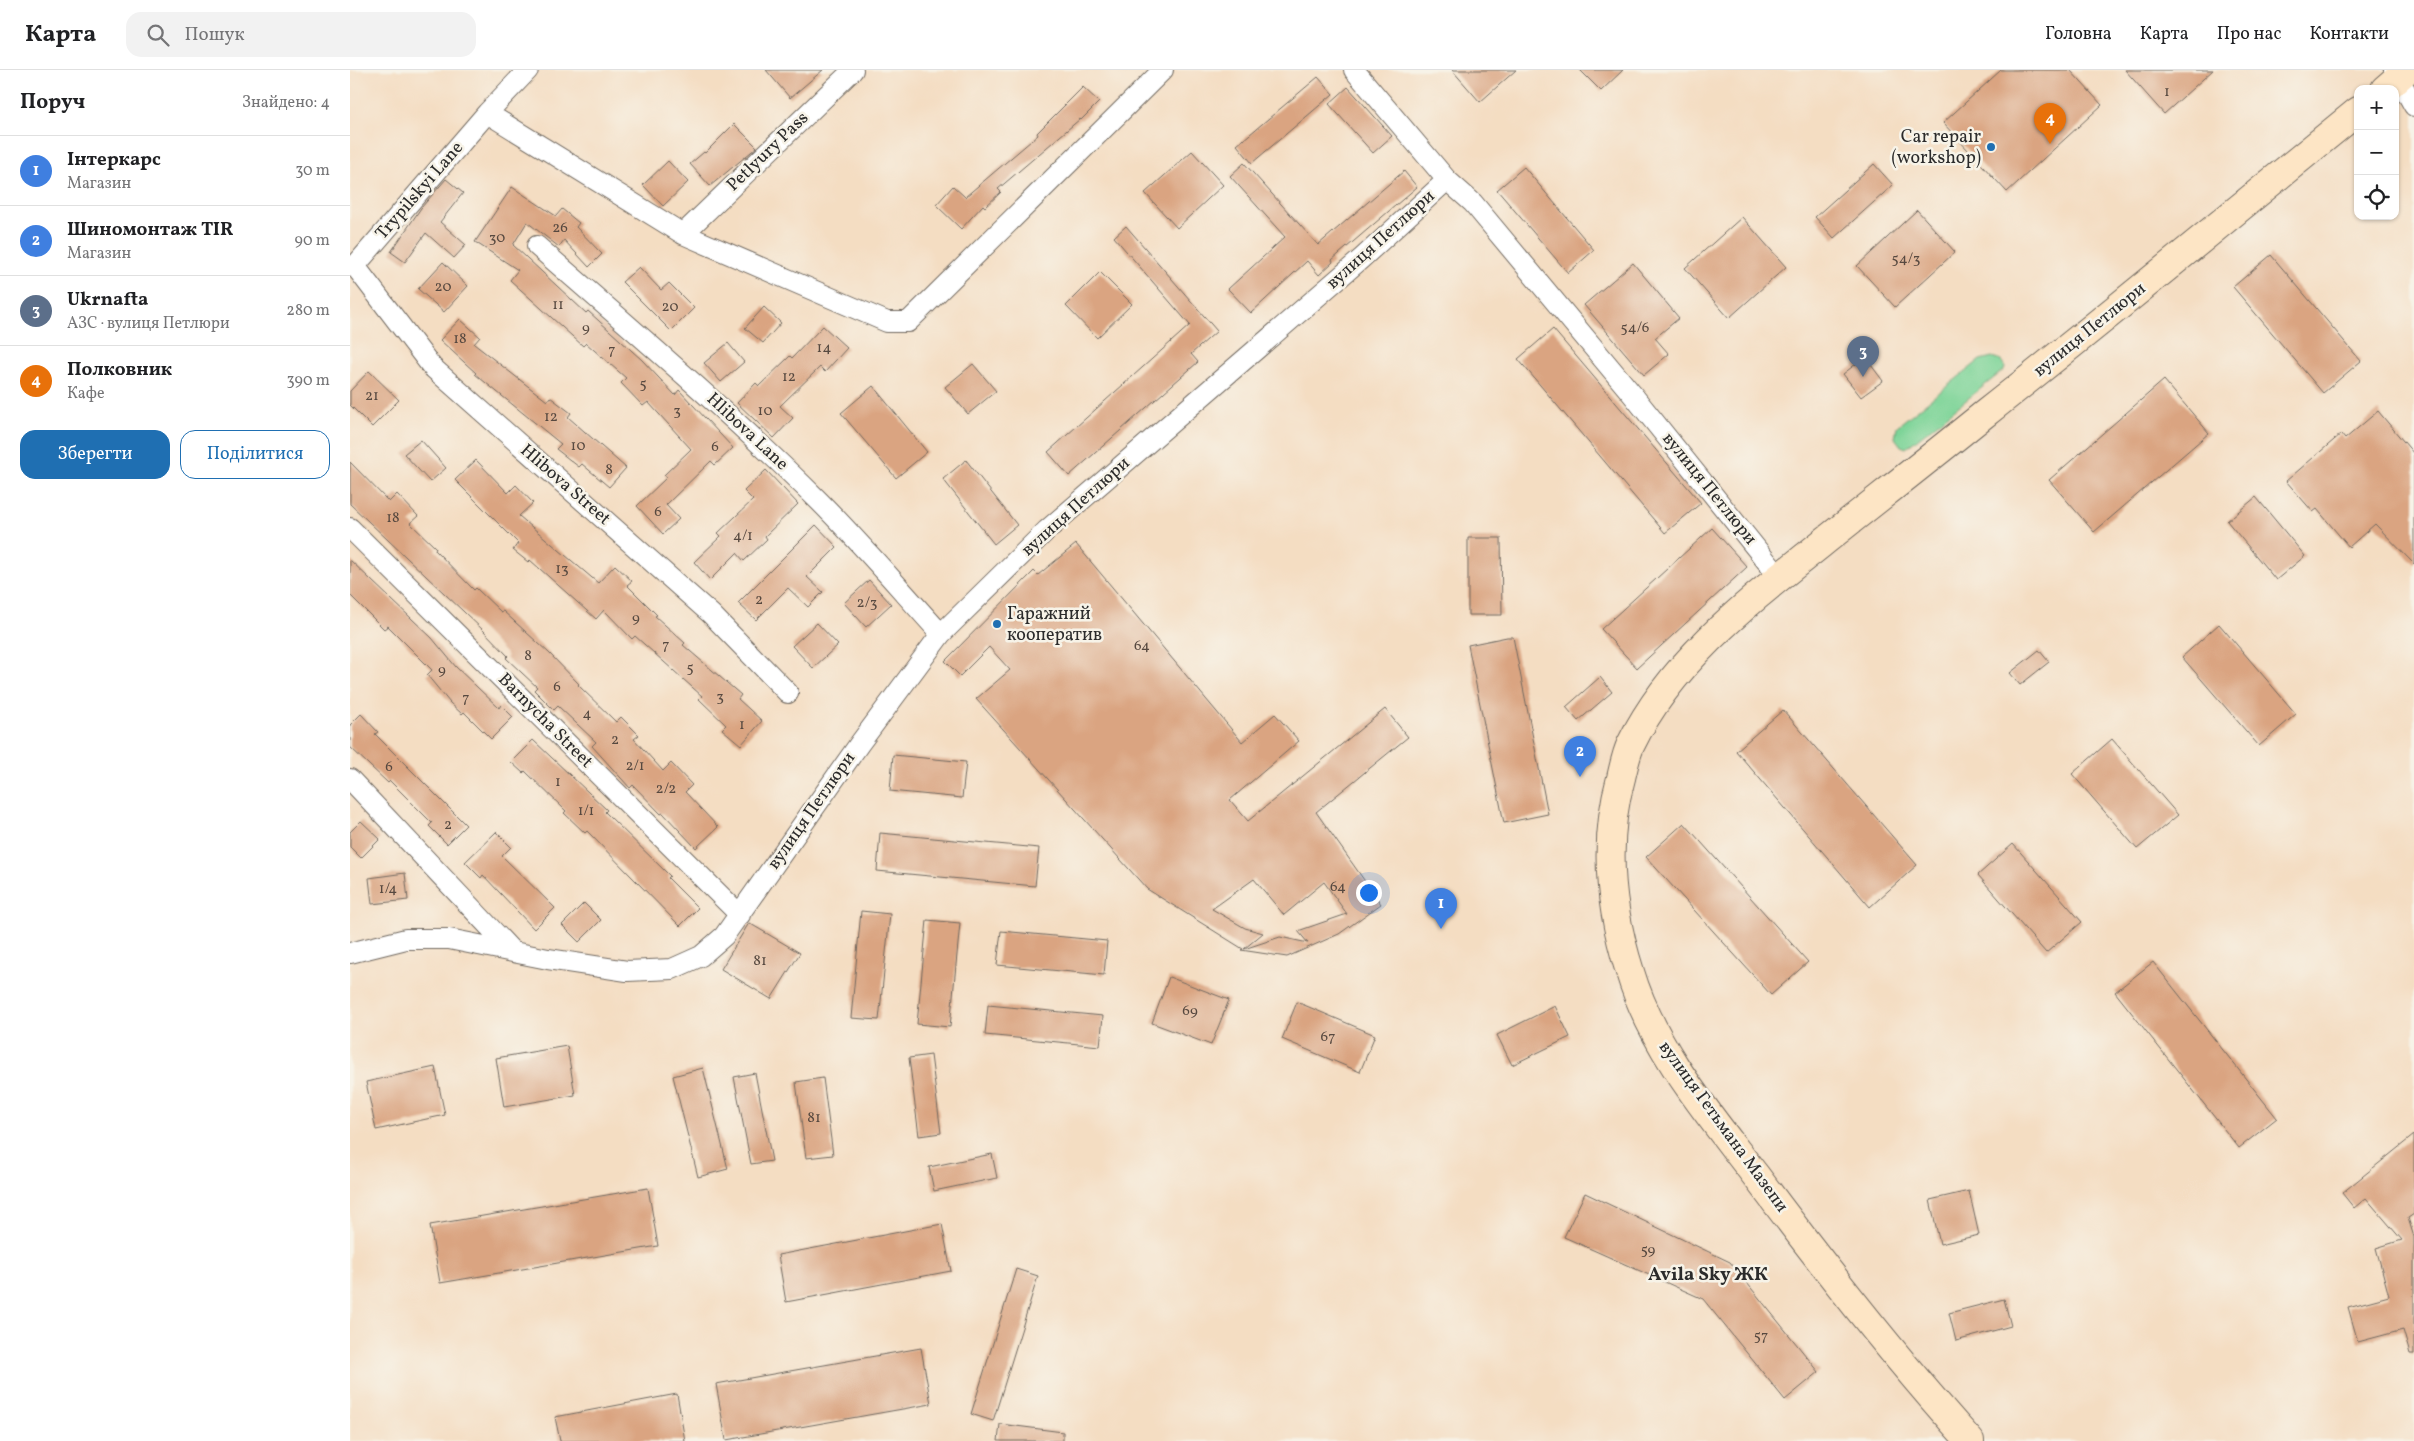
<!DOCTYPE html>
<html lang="uk">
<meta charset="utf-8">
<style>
:root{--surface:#fff;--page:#f2f2f2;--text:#202124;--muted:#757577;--line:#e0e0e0;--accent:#1f6fb2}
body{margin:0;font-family:Vollkorn,serif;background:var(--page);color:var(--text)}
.controls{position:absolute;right:15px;top:15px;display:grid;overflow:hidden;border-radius:10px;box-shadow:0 1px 4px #0004}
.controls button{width:45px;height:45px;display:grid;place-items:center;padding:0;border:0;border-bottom:1px solid var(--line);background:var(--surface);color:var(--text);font:25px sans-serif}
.you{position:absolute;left:1018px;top:822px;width:18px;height:18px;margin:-12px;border:4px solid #fff;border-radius:50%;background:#1a73e8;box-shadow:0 0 0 8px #1a73e833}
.badge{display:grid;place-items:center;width:32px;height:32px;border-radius:50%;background:var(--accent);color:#fff;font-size:16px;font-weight:700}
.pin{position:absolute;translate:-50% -41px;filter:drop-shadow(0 1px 2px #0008)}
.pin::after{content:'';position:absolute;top:26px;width:18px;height:15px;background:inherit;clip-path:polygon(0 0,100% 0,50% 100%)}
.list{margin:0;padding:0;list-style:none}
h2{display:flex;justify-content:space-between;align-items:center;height:65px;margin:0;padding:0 20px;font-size:21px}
h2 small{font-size:16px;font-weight:400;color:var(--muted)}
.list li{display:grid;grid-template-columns:32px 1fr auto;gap:15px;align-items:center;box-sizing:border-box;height:70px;padding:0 20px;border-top:1px solid var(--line)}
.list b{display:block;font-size:19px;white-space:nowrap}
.list p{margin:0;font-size:16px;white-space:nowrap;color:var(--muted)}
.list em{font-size:16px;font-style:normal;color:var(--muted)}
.actions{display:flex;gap:10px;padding:15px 20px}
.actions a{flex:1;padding:11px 0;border:1px solid var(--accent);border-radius:15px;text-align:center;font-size:18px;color:var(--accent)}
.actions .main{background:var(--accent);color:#fff}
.icon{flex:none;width:28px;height:28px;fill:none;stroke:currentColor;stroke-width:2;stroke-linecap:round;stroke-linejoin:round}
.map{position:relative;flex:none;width:2064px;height:1371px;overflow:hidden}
header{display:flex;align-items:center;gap:30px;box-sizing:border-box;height:70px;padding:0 25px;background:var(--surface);border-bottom:1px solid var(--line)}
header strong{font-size:24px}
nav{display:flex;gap:28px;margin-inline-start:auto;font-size:18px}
.search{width:350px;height:45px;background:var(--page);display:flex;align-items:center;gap:12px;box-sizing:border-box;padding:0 18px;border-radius:15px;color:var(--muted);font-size:19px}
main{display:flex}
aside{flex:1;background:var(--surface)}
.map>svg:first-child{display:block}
.green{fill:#7ed498;stroke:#548062}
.building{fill:#daa481;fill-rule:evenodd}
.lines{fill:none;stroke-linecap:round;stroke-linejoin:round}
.street-casing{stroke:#716960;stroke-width:22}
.secondary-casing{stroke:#716960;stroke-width:30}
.street{stroke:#fff;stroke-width:20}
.secondary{stroke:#fde5c5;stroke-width:28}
.poi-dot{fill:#1f6fb2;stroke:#f7f3e8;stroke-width:2}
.labels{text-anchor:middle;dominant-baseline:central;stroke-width:5;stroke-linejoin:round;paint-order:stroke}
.number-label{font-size:15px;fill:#574940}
.poi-label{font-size:18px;fill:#2b2b2b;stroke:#f7f3e8;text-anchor:end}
.street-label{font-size:18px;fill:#2b2b2b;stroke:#f7f3e8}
.neighbourhood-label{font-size:19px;font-weight:bold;fill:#2b2b2b;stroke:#f7f3e8}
</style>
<header>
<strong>Карта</strong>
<div class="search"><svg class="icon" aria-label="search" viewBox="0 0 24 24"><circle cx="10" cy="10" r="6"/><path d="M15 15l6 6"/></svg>Пошук</div>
<nav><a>Головна</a><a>Карта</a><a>Про нас</a><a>Контакти</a></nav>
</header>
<main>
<aside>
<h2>Поруч<small>Знайдено: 4</small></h2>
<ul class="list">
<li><span class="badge" style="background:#3f7fe0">1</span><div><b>Інтеркарс</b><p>Магазин</p></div><em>30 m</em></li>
<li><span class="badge" style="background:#3f7fe0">2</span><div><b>Шиномонтаж TIR</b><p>Магазин</p></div><em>90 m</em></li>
<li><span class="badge" style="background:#5c6f8a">3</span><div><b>Ukrnafta</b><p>АЗС · вулиця Петлюри</p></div><em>280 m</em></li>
<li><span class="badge" style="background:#e8710a">4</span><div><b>Полковник</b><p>Кафе</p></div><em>390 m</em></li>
</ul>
<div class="actions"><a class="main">Зберегти</a><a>Поділитися</a></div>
</aside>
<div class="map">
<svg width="2064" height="1371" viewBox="0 0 2064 1371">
<rect width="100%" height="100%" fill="#f7f3e8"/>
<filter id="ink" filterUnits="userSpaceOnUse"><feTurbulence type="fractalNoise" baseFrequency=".02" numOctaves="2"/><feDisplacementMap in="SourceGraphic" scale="10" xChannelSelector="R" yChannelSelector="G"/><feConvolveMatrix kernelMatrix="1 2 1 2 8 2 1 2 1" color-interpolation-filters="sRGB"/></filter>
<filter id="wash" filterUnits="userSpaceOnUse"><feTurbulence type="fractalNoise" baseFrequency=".0096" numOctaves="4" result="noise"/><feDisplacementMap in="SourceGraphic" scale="20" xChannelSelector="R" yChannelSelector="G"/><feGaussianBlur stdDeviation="1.12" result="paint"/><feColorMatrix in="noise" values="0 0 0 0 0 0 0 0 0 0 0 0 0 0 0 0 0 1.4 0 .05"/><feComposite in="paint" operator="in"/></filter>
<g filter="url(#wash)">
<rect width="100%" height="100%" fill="#f4ddc2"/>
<path class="green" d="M1642,287l9,3 4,7 -1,3 -98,78 -5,-2 -6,-8 2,-12 83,-66z"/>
<g id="blocks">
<path class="building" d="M416,0h57l-33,28z
M1102,0h64l-36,32z
M1230,0h43l-22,21z
M1651,0h69l32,35 -95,87 -64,-69z
M1775,0h88l-49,44z
M968,7l15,17 -81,69 -15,-18z
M733,17l16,15 -18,18 -1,-1 -82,70 3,3 -16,15 -2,-2 -22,24 -25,-24 17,-19 12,11 73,-62 -1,-2z
M998,17l44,49 -19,17 -44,-49z
M384,54l23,23 -47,39 -20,-22 14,-12 1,1z
M842,81l31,34 -46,43 -32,-35z
M318,91l20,21 -25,24 -20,-21z
M894,93l74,82 86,-74 13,16 -85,73 1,2 -14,13 -12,-14 -56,52 -23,-24 57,-52 -55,-61z
M1524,94l19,21 -59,53 -19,-21z
M1174,97l70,83 -26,23 -71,-83z
M96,109l17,14 -23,29 26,23 -12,13 -28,-25 -21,29 -14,-10 30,-44z
M162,117l44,29 6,-7 17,14 -3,4 26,27 -13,13 -25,-27 -5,7 -32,-25 -14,23 73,68 2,-2 54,49 33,35 4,-5 54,58 -18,17 -4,-4 -45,44 13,14 -16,15 -26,-28 30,-29 -3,-2 27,-26 -43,-47 -5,4 -22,-23 5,-5 -40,-35 -3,3 -73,-66 8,-10 -43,-28z
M1567,140l38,42 -60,55 -38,-41z
M1392,147l44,50 -57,51 -44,-50z
M776,156l91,105 -26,23 7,8 -129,114 -21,-24 142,-127 -76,-88z
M1921,185l90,106 -38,32 -90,-106z
M93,192l25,24 -24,26 -26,-23z
M1283,193l46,55 -24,20 14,16 -25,21 -60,-70z
M289,197l22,23 8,-7 25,25 -23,23 -49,-49z
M750,202l32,32 -35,34 -31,-32z
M414,237l17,16 -18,20 -18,-15z
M110,249l20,18 -6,7 73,57 3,-4 21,16 -3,4 58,51 -17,19 -27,-23 -3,3 -23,-18 5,-5 -86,-70 1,-1 -36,-33z
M473,256l24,22 -22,24 -5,-5 -40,39 13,12 -19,20 -37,-35 19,-20 3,3 31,-30 2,2z
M1203,259l148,174 -36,30 -147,-174z
M378,273l16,19 -23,20 -17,-19z
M1515,287l18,24 -22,16 -18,-23z
M623,294l23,27 -28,23 -23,-27z
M19,301l30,29 -27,27 -22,-22v-14z
M1814,310l45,53 -115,99 -45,-52z
M523,316l54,66 -31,26 -55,-65z
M2028,341l36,43v110l-39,-40 -26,23 -32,-38 -4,3 -27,-31 55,-47 4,5z
M71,370l25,28 -16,14 -26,-28z
M126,390l32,33 8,-8 17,18 -14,13 79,67 17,-18 17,16 -5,4 30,30 -2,1 30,27 -2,2 58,50 -3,4 24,22 -21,24 -19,-16 4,-4 -27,-26 3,-3 -67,-60 -3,3 -28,-29 -8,9 -66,-59 -2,2 -15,-12 5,-7 -63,-63z
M616,390l51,65 -23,19 -51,-65z
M0,392l39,40 8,-8 21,22 -8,7 26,25 -1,2 39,40 2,-2 25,24 2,-1 46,42 30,31 -1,1 38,37 5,-5 18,18 -5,4 29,32 8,-8 21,22 -7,7 33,35 -22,21 -33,-35 -2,1 -28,-29 -3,3 -38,-42 4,-4 -38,-36 -4,4 -20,-20 3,-3 -31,-29 2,-2 -25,-26 -133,-126z
M416,400l32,34 -33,32 2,3 -23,22 -7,-8 -27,27 -16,-18 27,-26 -3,-3 35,-33 -9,-9z
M1906,427l49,59 -29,24 -49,-59z
M466,455l21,22 -30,30 16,15 -15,15 -20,-19 -32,32 -18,-17z
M1362,458l35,39 -110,101 -36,-39z
M1118,468h33l1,77h-34z
M726,474l166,198 33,-28 24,27 -69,59 18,21 137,-112 23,28 -92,75 65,92 -42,30 -52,23 -46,-7 2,-1 -96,-60 -171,-190 34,-29 -21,-23 -29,29 -15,-15 89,-90 4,4zM904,809l30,36 40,-33 23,32 -49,17 10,12 -28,-6 -36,12 19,-16 -18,-5 -33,-19z
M0,490l82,78 24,29 43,41 2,-3 12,12 -22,22 -27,-27 -2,2 -12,-11 -23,-28 5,-5 -44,-44 -4,3 -34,-34z
M519,510l22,24 -25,23 -22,-24z
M467,553l21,22 -25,23 -21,-22z
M1869,554l77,90 -37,32 -77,-89z
M1157,567h6l35,177 -44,9 -36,-178z
M1689,580l10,12 -29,23 -10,-12z
M1250,607l12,15 -34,29 -12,-14z
M1433,640l134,155 -47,42 -134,-156z
M11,644l17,18 -3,2 91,91 -19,19 -18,-18 3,-3 -42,-42 -2,2 -38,-36v-22z
M1762,669l66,76 -41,34 -65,-75z
M183,670l74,70 -2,2 65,64 -2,2 30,30 -18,18 -93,-95 -2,2 -21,-20 2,-2 -41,-40 -2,2 -12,-11z
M543,685l73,7 -4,36 -72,-7z
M11,751l19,18 -19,19 -11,-11v-15z
M1334,753l124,139 -37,33 -125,-138z
M146,762l15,15 -9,9 53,52 -21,21 -51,-54 -2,3 -16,-16z
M530,763l159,15 -4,38 -158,-15z
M1663,774l69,78 -36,31 -68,-78z
M55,803l3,27 -36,4 -3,-26z
M234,833l17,17 -22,22 -17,-17z
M511,841l29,3 -11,106 -28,-2z
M577,850l33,3 -10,104 -33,-3z
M399,853l51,30 -29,46 -50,-30z
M651,861l106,10 -3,34 -107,-10z
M1803,892l124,156 -38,30 -124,-156z
M819,907l60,23 -18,45 -59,-22z
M947,932l78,33 -15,37 -78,-33z
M638,935l115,11 -3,30 -115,-11z
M1205,936l15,31 -58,28 -15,-30z
M217,976l8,49 -71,12 -8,-49z
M581,985l10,78 -22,3 -10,-78z
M85,997l10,48 -69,15 -10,-48z
M353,998l25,101 -30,8 -25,-101z
M405,1003l17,88 -21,3 -17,-87z
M473,1008l10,77 -27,3 -10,-76z
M2064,1065v79l-6,4 6,19v117h-4l-7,-24 -45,12 -10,-35 41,-11 -13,-48 26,-8 -36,-42 -12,10 -12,-15z
M642,1084l5,24 -63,13 -5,-24z
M298,1118l10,58 -218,37 -10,-58z
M1619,1121l10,44 -39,9 -10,-44z
M1235,1123l145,69 89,110 -34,28 -82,-101 -139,-62z
M592,1154l9,47 -165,31 -8,-47z
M666,1199l22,7 -45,145 -22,-7z
M1654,1229l7,27 -55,15 -7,-28z
M571,1278l10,56 -205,36 -10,-56z
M327,1324l8,47h-125l-5,-24z
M650,1354l63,8v9h-65z"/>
</g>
</g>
<g filter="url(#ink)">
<use href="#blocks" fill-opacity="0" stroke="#716960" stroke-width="1"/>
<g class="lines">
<g class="street-casing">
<path id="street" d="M1004,0l93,110 26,23 159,191 148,184
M2044,0l20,36
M137,43l196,121 204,88h21l255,-252
M333,164l170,-164
M187,176c95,83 191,165 281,254 43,43 82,89 123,134
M0,196h5l132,-153 41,-43
M5,196l77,101 279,247 77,79
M0,458l390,387
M0,709l163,173
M0,883l56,-14h43l99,20 79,12 45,-2 29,-13 23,-20 136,-193 81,-109 106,-104 314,-271 86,-79"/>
</g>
<g class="secondary-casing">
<path id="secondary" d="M2035,19l22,-19
M1620,1371c-76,-84 -146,-174 -214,-265 -48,-63 -103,-127 -126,-204 -20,-63 -27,-130 -9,-194 3,-12 5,-24 10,-34 41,-84 119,-143 190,-200 54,-43 108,-85 161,-128 127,-100 251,-203 376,-305"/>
</g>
<use href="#street" class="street"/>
<use href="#secondary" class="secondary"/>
</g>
</g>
<g class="poi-dot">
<circle cx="1641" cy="77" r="5"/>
<circle cx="647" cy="554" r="5"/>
</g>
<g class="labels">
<g class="number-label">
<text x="1817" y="22">1</text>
<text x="210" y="158">26</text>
<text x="147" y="168">30</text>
<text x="1556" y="189">54/3</text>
<text x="93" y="217">20</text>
<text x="208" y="235">11</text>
<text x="320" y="237">20</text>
<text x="236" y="258">9</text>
<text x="1285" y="258">54/6</text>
<text x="110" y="269">18</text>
<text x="474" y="278">14</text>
<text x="262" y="280">7</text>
<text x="439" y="307">12</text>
<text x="293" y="314">5</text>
<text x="22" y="326">21</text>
<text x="327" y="341">3</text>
<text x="415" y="341">10</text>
<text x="201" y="347">12</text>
<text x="228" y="376">10</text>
<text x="365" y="377">6</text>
<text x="259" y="400">8</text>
<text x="308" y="442">6</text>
<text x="43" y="448">18</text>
<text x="393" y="466">4/1</text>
<text x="212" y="499">13</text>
<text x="409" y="530">2</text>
<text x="517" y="533">2/3</text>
<text x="286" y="548">9</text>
<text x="316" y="575">7</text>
<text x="792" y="576">64</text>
<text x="178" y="586">8</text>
<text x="340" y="598">5</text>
<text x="92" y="600">9</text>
<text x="207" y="617">6</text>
<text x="370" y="627">3</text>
<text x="116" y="628">7</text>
<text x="237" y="644">4</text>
<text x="392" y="655">1</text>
<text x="265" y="670">2</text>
<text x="285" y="696">2/1</text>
<text x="39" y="697">6</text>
<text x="208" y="712">1</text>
<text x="316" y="719">2/2</text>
<text x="236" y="741">1/1</text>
<text x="98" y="755">2</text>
<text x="988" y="817">64</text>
<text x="38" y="819">1/4</text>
<text x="410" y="891">81</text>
<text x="840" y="941">69</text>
<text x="978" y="967">67</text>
<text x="464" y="1048">81</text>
<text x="1298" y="1180">59</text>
<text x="1411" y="1266">57</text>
</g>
<g class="poi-label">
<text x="1631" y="67">Car repair<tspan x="1631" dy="21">(workshop)</tspan></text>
<text x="657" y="544" text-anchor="start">Гаражний<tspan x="657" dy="21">кооператив</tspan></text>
</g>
<g class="street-label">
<text transform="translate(418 82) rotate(-44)">Petlyury Pass</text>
<text transform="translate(70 121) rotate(-49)">Trypilskyi Lane</text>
<text transform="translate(1031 170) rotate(-42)">вулиця Петлюри</text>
<text transform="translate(1740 260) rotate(-39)">вулиця Петлюри</text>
<text transform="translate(397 362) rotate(43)">Hlibova Lane</text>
<text transform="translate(215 415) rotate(41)">Hlibova Street</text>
<text transform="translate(1359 419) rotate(51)">вулиця Петлюри</text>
<text transform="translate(726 437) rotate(-42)">вулиця Петлюри</text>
<text transform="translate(195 651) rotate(45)">Barnycha Street</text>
<text transform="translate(462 741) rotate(-55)">вулиця Петлюри</text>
<text transform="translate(1373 1057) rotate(54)">вулиця Гетьмана Мазепи</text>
</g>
<g class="neighbourhood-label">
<text x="1358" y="1205">Avila Sky ЖК</text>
</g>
</g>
</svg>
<div class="controls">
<button>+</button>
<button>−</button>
<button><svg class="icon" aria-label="locate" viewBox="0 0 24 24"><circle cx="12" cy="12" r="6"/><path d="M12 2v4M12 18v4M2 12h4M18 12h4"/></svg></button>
</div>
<div class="you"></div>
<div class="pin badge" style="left:1091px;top:859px;background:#3f7fe0">1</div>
<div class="pin badge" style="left:1230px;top:707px;background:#3f7fe0">2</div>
<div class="pin badge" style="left:1513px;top:307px;background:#5c6f8a">3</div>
<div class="pin badge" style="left:1700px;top:74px;background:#e8710a">4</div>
</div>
</main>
